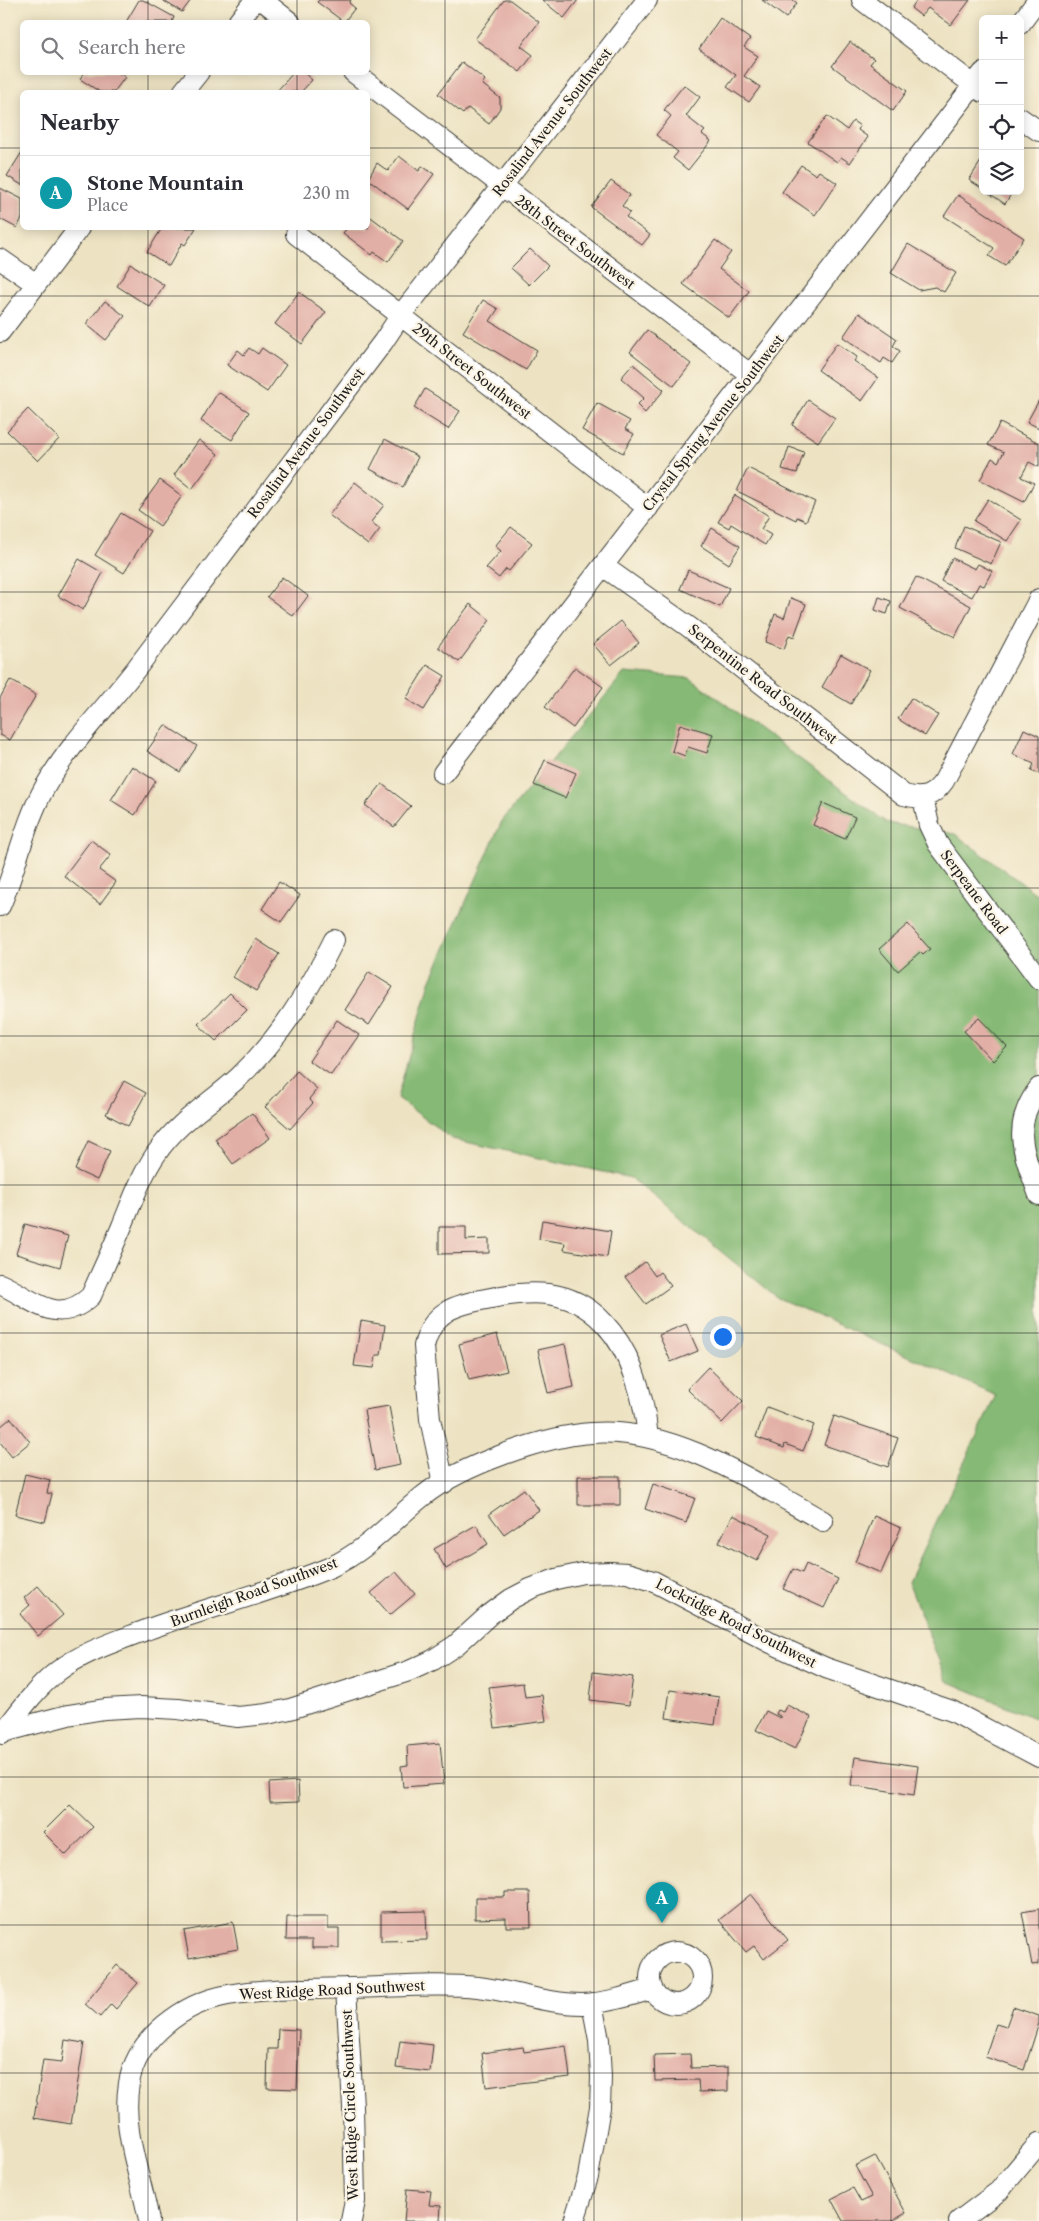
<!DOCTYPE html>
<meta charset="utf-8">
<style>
:root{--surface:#fff;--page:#f7f7f7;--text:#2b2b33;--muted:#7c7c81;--line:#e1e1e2;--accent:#b45309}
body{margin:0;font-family:"Libre Caslon Text",serif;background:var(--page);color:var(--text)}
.controls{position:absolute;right:15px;top:15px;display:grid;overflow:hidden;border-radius:8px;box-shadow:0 2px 12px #0003}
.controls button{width:45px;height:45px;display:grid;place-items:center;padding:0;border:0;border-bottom:1px solid var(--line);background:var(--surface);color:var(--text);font:25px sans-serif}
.you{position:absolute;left:722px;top:1336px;width:18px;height:18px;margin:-12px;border:4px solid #fff;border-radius:50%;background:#1a73e8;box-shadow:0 0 0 8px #1a73e833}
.badge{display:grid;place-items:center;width:32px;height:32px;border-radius:50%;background:var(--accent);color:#fff;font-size:16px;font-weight:700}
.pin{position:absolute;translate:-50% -41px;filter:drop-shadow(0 1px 2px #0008)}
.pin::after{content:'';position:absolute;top:26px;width:18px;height:15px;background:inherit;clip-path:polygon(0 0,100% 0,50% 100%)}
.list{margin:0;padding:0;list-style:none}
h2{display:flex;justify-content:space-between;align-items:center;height:65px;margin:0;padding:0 20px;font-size:21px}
h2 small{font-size:16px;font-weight:400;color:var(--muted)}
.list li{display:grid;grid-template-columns:32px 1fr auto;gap:15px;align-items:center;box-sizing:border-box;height:75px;padding:0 20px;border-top:1px solid var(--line)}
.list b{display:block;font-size:19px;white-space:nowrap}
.list p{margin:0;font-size:16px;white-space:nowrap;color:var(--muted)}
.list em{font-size:16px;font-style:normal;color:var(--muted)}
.icon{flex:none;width:28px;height:28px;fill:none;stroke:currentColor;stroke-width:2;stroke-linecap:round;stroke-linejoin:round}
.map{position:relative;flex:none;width:1039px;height:2221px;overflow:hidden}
.search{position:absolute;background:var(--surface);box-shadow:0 2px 12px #0003;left:20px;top:20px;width:350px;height:55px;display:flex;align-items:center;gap:12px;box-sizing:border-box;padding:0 18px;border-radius:8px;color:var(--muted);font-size:19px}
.panel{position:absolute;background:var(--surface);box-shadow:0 2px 12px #0003;left:20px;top:90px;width:350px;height:140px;border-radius:8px}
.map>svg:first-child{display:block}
.forest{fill:#85b974;stroke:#506a48}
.building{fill:#e2afa6}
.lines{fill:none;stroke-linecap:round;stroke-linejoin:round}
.street-casing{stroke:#3b3a35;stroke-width:22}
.street{stroke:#fff;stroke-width:20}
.grid{fill:none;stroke:#1c1c1c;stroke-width:1;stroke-opacity:0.55}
.labels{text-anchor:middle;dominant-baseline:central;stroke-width:4.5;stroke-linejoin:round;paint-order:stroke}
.street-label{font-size:14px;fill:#1c1c1c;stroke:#fcf5e5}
</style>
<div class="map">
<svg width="1039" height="2221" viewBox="0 0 1039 2221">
<rect width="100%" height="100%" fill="#fcf5e5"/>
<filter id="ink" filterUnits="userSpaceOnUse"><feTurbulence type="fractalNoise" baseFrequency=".02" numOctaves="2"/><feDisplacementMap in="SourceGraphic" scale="10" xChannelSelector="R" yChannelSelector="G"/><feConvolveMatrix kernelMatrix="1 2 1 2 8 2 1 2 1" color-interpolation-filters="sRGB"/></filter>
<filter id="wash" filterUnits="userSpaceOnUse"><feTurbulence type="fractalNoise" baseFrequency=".0096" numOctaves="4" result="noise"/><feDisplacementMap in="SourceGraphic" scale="20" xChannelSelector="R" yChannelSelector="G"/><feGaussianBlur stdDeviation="1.12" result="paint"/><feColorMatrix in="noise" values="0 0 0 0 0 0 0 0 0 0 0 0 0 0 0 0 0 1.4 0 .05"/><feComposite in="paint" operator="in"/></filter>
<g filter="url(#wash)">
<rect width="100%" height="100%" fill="#ede3c3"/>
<path class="forest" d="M624,673l66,5 197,145 68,11 84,62v824l-92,-39 -39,-99 88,-187 -218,-97 -147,-120 -179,-39 -55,-41 33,-116 72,-161z"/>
<g id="blocks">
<path class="building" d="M139,0h4l31,17 -2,5h-46z
M162,0h29l-9,12z
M319,0h32l-2,3 6,5 -11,14 -27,-20z
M504,0h6l29,22 -18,24 12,9 -13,17 -45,-33z
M542,0h36l-14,18z
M762,0h31l4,3 -11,15z
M917,0h53l-19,25 -23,-17 -7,8 -10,-8z
M720,18l30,21 -6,8 14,9 -14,20 16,11 -11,15 -22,-15 9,-12 -37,-26z
M850,42l24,17 -4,5 37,27 -14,20 -61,-45z
M462,62l23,18 -3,4 18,14v10l-11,16 -21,-16 -5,6 -25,-20z
M84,72h34l7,5 -11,15h-14l-20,-13z
M294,72h9l9,8 -11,12h-25z
M684,85l16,12 -14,19 19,15 -3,3 9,7 -23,29 -15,-12 5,-6 -22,-17 15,-19 -7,-6z
M827,116l20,14 6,-9 7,5 -2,4 10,7 -18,26 -9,-6 -4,5 -29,-20z
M22,152v33l-15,-9z
M399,156l20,15 3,-5 12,8 -26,35 -40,-30 9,-16 11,8z
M983,158v31l-14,-9z
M801,165l15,10 3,-4 18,12 -22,32 -33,-23z
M611,181l19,14 -8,11 8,6 -4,5 24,18 -8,10 -51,-38z
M0,188l22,11v19l-5,10 -17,-9z
M986,191h27l-8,13z
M958,195l66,43 -19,28 -16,-10 5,-8 -50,-32z
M368,215l35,26 -15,21 -14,-10 -2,3 -29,-22 4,-5h21z
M162,228h34l-11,17 -3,-2 -13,23 -22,-14z
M715,240l16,12 -12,17 30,22 -20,27 -46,-34z
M908,244l48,29 -12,19 -9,-5 -16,3 -28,-17z
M530,249l18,17 -19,19 -18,-17z
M131,264l33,21 -14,22 -33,-21z
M299,292l27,20 -24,32 -27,-20z
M483,300l15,9 -8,12 47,29 -11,20 -63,-38z
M105,301l20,15 -19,24 -20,-16z
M859,313l38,26 -4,7 7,5 -8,12 -8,-5 -3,5 -38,-26z
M647,330l44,34 -17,22 -44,-34z
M837,343l20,14 -3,4 24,17 -16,23 -44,-31z
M249,348l9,6 4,-6 24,17 -19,27 -40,-27 11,-15 6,5z
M633,364l31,26 -19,23 -8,-8 7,-7 -23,-20z
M425,389l35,22 -12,18 -34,-21z
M218,392l31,20 -17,28 -31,-19z
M808,400l27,18 -17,24 -26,-17z
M1039,400v28l-12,-6z
M597,403l33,18 -5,8 9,5 -11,19 -41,-23z
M28,409l31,30 -21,22 -31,-30z
M1000,423l39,20v24l-10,-5 -8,15 13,6 -10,19 -44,-22 12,-22 6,4 6,-10 -16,-7z
M385,439l33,18 -15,30 -33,-18z
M199,440l19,14 -26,35 -18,-14z
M789,447l15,5 -7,21 -15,-4z
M748,468l67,34 -9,19 -9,-4 -1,3 -59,-29z
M160,480l22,16 -22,30 -22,-16z
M355,482l29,23 -13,17 9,7 -12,16 -39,-30z
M735,495l34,21 -8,13 10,6 -6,10 -34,-21 -2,4 -11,-6z
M988,499l33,21 -14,21 -33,-20z
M121,513l29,18 -26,42 -29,-18z
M964,526l37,16 -10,22 -36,-16z
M511,527l21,16 -23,28 -3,-2 -7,9 -13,-10 15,-17 -6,-5z
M712,528l28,18 -11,18 -28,-18z
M952,558l23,11 3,-5 14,7 -8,15 -5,-2 -7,13 -31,-16z
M79,559l24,14 -20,37 -25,-14z
M688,570l41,18 -9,19 -40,-18z
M282,577l26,19 -15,20 -26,-19z
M916,577l55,29 -16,31 -55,-29z
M879,597l12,4 -4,13 -12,-4z
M791,598l15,6 -12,33 -5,-2 -5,14 -19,-7 10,-28 9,4z
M470,604l20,16 -31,42 -21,-15z
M621,621l18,22 -28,22 -18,-21z
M841,654l29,16 -19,34 -29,-17z
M427,665l18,11 -21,34 -18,-11z
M575,667l28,20 -30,41 -28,-21z
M10,680l26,15 -26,45 -10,-5v-37z
M911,698l27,17 -13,21 -27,-17z
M680,724l33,10 -6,19 -19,-6 -3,9 -13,-5z
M165,725l32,21 -17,26 -33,-21z
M1024,729l15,7v38l-8,-3 3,-7 -21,-10z
M545,760l31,13 -11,25 -31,-13z
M132,766l24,15 -21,34 -24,-15z
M382,784l29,22 -17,21 -29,-22z
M823,803l32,14 -10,22 -32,-14z
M91,840l20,15 -12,15 17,12 -16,22 -36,-28z
M279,882l21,13 -19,27 -19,-13z
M908,924l22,25 -7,6 -3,-3 -22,19 -19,-22z
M256,939l23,15 -23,37 -23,-14z
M369,972l24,15 -24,38 -24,-15z
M230,993l17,17 -31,31 -18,-17z
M979,1018l28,29 -14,14 -29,-30z
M337,1020l22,15 -28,40 -22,-14z
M297,1071l20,18 -8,10 4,4 -23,26 -25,-22z
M124,1081l22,12 -18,33 -22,-12z
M252,1113l18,25 -37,26 -18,-25z
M88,1141l22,10 -13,29 -22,-10z
M542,1220l69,11 -4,26 -43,-7 1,-7 -26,-4z
M25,1224l43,12 -8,31 -44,-13z
M439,1227h27v13l23,-1v14l-50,1z
M645,1262l10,14 5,-4 11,14 -25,18 -21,-27z
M361,1321l24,4 -4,30h-5l-2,13 -20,-2z
M686,1324l12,27 -27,11 -12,-27z
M497,1334l10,37 -38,9 -10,-36z
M565,1344l9,43 -26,6 -10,-43z
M708,1367l35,34 -21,22 -35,-34z
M389,1406l11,59 -25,5 -11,-60z
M767,1407l47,18 -11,26 -18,-7 -1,4 -28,-11z
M834,1416l64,22 -10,29 -64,-22z
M11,1418l19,24 -18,15 -12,-15v-15z
M25,1474l25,6 -3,13 5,1 -7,28 -30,-7z
M578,1476h42v29h-42z
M653,1484l42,14 -9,25 -41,-14z
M524,1489l15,21 -35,24 -15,-20z
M733,1515l38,19 -14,27 -38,-19z
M874,1516l27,12 -20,45 -26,-11z
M476,1525l12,19 -42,25 -12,-20z
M806,1564l32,15 -14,29 -41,-19 10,-20 9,4z
M396,1572l19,22 -25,21 -19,-22z
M38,1586l25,29 -25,21 -18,-22 10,-9 -6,-7z
M593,1672l40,5 -4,28 -39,-5z
M523,1683l2,14 17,-2 4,26 -51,7 -6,-41z
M670,1690l49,7 -4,28 -49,-7z
M787,1705l24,12 -16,32 -39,-19 10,-19 14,7v-2l-4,-2 2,-4 5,2z
M440,1743l4,41 -41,3 -2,-21 7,-1 -1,-19z
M855,1757l63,9 -4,29 -63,-10z
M298,1781l1,21 -29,1 -1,-20z
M70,1805l23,22 -27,28 -23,-23z
M505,1892h25l1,35h-25v-9l-31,1v-22h30z
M751,1894l37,46 -24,19 -10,-13 -8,6 -27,-32z
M1039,1909v55l-7,1 -10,-53z
M426,1911l1,29 -46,1v-29z
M287,1917h41v12h11v19h-27v-8h-26z
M233,1922l5,27 -49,9 -5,-27z
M117,1965l21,18 -22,26 -5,-5 -11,13 -15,-13z
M1013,2007l26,9v7l-15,47 -39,-13 11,-33 10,3z
M278,2029l21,1 -2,59 -30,-1 1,-39h9z
M65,2040l19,3 -13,81 -37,-6 9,-58 19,2z
M400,2041l33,4 -3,27 -34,-4z
M566,2046l4,31 -84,10 -4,-34 41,-6 1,5z
M690,2054l1,14 37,-1v24l-29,1 -1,-12 -43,1 -1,-26z
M875,2156l31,57 -14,8h-49l-12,-22 22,-11 8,14 11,-5 -17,-31z
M407,2189l24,2 -2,14 12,1 -1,15h-36z"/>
</g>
</g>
<g filter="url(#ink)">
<use href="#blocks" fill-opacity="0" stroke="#3b3a35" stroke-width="1"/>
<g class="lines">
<g class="street-casing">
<path id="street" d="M262,0l28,22
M862,0l121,92
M238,22l17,-22
M1020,24l18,-24
M353,72l398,303
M183,92l16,-20
M1020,118l19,13
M296,234l352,274
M0,259l36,25
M0,332l79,-104
M603,566l86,61 215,168c18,5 29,2 40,-14l95,-182
M443,773l540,-700
M923,798l6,27 9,19 101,135
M0,906c17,-39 24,-82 45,-119 26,-46 66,-84 97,-126 80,-106 161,-212 241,-319l18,-27 246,-315
M1039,1088c-29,39 -15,66 0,107
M0,1284c34,15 56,44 91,12 10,-23 21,-46 31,-70 10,-24 19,-50 34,-72 22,-33 55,-51 83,-77 42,-40 70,-86 95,-137
M444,1483l-14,-64 -6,-73c9,-36 30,-40 62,-47 42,-9 84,-12 117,23 29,30 41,76 45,115
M3,1732l65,-17 37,-6 36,-2 37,2 60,8 29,-3 23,-5 119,-38 24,-11 23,-15 33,-30 22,-16 19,-10 26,-10 27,-6 27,-1 17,1 26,8 118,62 55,25 126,43 87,46
M2,1734c17,-22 34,-46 56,-63 27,-20 57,-29 88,-41 61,-22 125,-38 185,-63 37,-17 61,-46 92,-71 37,-30 121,-60 169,-63 82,-6 162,49 231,88
M650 1978a26 26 0 1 1 52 0a26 26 0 1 1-52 0Z
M346,1988l7,118 2,95 -4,20
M149,2221c-8,-46 -28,-90 -20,-138 8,-46 55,-80 99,-88 41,-7 84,-6 125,-7 41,-1 84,-5 125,-1 35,4 69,17 104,17 25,-1 47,-8 70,-15
M574,2221l14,-44 12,-70 1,-30 -2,-37 -7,-37
M959,2221l40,-30 40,-48"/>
</g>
<use href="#street" class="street"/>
</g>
</g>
<path class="grid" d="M148,0v22M297,0v22M445,0v2221M594,0v2221M742,0v2221M891,0v2221M148,72v20M297,72v20M0,148h22M368,148h615M1020,148h19M148,228v1993M297,228v1993M0,296h1039M0,444h1039M0,592h1039M0,740h1039M0,888h1039M0,1036h1039M0,1185h1039M0,1333h1039M0,1481h1039M0,1629h1039M0,1777h1039M0,1925h1039M0,2073h1039"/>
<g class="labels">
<g class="street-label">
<text transform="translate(552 122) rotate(-52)">Rosalind Avenue Southwest</text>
<text transform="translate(575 242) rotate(37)">28th Street Southwest</text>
<text transform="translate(472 371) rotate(38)">29th Street Southwest</text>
<text transform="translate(713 423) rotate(-52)">Crystal Spring Avenue Southwest</text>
<text transform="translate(306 443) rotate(-53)">Rosalind Avenue Southwest</text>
<text transform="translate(763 684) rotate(38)">Serpentine Road Southwest</text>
<text transform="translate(974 892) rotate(53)">Serpeane Road</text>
<text transform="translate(254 1592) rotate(-20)">Burnleigh Road Southwest</text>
<text transform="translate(736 1623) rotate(27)">Lockridge Road Southwest</text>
<text transform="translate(332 1990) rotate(-3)">West Ridge Road Southwest</text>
<text transform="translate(350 2105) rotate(-92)">West Ridge Circle Southwest</text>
</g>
</g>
</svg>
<div class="controls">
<button>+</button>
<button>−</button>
<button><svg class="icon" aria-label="locate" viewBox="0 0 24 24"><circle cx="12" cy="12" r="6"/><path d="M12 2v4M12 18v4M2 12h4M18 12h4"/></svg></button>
<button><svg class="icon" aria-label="layers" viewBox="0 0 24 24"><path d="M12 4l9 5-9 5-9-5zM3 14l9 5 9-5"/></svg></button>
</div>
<div class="you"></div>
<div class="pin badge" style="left:662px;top:1923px;background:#0f9aa8">A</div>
<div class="search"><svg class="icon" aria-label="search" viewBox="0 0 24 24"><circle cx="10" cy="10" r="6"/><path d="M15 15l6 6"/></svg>Search here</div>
<section class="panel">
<h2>Nearby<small></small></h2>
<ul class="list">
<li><span class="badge" style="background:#0f9aa8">A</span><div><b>Stone Mountain</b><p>Place</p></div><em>230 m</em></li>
</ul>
</section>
</div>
